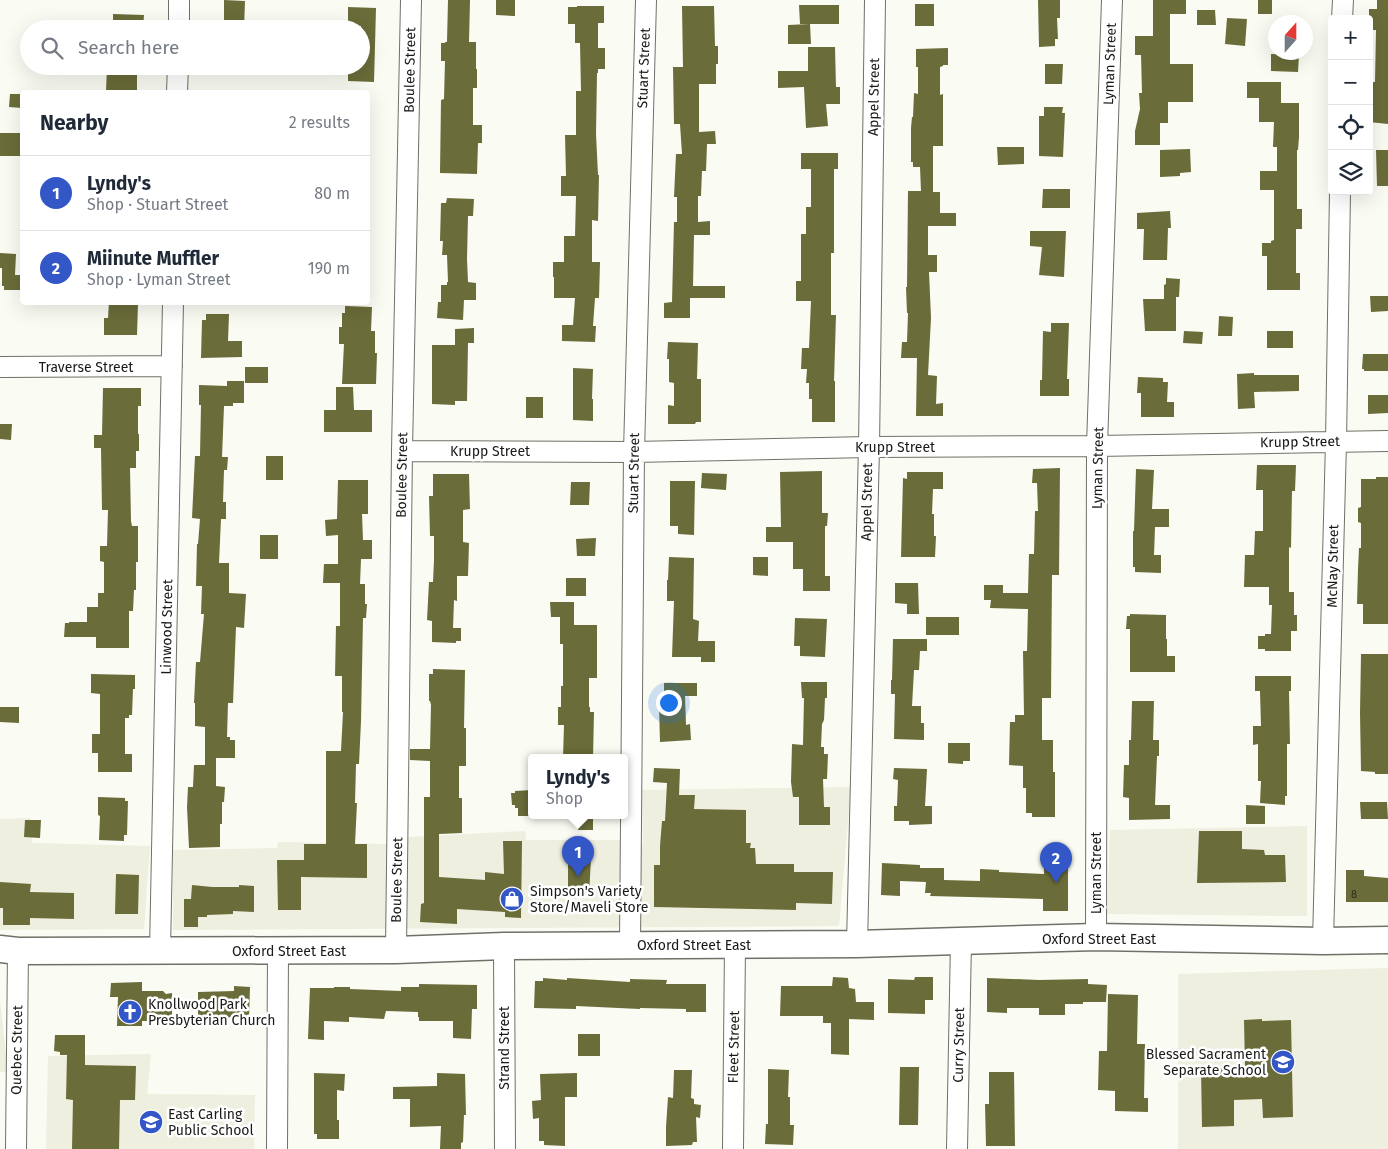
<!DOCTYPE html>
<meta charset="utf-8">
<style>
:root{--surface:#fff;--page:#f6f6f7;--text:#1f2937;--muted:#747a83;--line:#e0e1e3;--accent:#3457c7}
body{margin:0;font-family:"Fira Sans",sans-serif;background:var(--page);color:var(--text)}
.controls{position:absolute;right:15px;top:15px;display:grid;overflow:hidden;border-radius:5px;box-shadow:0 5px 20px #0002}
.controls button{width:45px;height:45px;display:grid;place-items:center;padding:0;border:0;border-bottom:1px solid var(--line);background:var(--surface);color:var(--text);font:25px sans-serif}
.compass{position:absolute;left:1268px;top:15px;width:45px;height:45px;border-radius:50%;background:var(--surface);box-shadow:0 5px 20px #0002;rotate:21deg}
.you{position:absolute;left:668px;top:702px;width:18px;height:18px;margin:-12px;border:4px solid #fff;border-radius:50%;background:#1a73e8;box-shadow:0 0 0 8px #1a73e833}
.badge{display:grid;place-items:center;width:32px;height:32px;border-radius:50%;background:var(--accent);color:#fff;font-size:16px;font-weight:700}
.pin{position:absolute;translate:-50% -41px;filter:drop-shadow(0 1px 2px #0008)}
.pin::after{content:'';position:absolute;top:26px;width:18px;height:15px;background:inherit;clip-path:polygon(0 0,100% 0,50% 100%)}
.popup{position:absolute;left:528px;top:754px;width:100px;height:65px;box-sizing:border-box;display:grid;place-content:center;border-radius:5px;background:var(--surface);filter:drop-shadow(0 1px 4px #0005);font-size:16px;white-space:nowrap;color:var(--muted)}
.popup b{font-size:19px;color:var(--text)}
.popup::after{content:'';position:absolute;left:50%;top:100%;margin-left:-10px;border:10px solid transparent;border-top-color:var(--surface)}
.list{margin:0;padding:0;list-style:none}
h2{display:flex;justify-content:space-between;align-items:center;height:65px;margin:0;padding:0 20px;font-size:21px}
h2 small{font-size:16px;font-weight:400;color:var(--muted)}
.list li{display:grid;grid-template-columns:32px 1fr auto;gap:15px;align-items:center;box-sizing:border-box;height:75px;padding:0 20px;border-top:1px solid var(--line)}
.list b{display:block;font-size:19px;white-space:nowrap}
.list p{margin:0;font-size:16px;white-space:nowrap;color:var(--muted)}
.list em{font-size:16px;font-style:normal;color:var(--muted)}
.icon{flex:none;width:28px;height:28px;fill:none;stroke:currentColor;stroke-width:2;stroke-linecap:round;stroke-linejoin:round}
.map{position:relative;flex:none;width:1388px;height:1149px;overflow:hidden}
.search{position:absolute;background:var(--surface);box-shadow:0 5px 20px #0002;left:20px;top:20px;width:350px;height:55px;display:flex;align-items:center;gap:12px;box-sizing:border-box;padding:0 18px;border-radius:28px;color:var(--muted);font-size:19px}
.panel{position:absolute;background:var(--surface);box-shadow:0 5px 20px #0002;left:20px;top:90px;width:350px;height:215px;border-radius:5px}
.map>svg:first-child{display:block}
.built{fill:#eeefdf}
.building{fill:#6a6c39}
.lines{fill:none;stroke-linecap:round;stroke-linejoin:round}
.minor-casing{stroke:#707069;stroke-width:22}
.major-casing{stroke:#707069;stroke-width:29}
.minor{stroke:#fff;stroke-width:20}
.major{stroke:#fff;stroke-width:26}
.labels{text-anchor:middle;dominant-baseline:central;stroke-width:5;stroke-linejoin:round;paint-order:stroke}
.number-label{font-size:11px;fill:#2d2e20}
.street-label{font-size:14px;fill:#191a17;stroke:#fff}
.poi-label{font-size:14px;fill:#191a17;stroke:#fff;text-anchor:start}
</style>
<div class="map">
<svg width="1388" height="1149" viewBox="0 0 1388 1149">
<rect width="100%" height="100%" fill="#fafbf2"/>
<path class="built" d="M851,787l-12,139 -666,4v-80l104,-2 1,-6 107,2 23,-7 117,-6 1,9h95l22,5 -1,-55z
M31,818l1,25 118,3 -6,83 -144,1v-111z
M1307,826v90l-200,-2 3,-84z
M1388,968v181h-210v-175z
M0,1000l8,72h-8z
M151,1054l-4,40 108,1 -1,54h-208l2,-93z"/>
<path class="building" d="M224,0l21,1 -1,28h-20z
M448,0h22v1l-1,41h7v27h1v19h-4v37h9v18h-4l-1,31 -37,-1 1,-73 3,-1 1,-38h-4v-18h4v-1h2z
M496,0h19v16l-19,-1z
M1038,0h22v18h-3l1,21h-3v7l-16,1z
M1153,0h33v14h-16v50h23v38h-25v21h-8v22h-25v-14l5,-22 -1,-16h3l-1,-38h-6v-19h18z
M1258,0h14v14h-14z
M1377,0h11v124l-19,-2v-40h6l1,-52h-7v-21h8z
M915,4h19v22h-19z
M799,5h40v19h-39z
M577,6h27v17h-6v25h7v21h-7v4h-1l-1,61 2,41h1l-1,46 -6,-1v42h8l-1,36h-4l-2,28h3l-1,16 -33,-1v-16h11l2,-27h-21v-21h-1v-15h11v-26h11l1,-40h-15v-20h5l-1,-41h11v-44h5l-1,-48h-5v-19h-7v-17h9z
M682,6h32l1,40h3v18h-2v20h-17v48l16,-1 1,13h-9l-1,27h-4l-1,25h-3v26l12,-1v14h-16l-1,51h32v12h-35v20h-26v-15l8,-1 2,-80h3v-25h-3l2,-43h6l-2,-30h-6l-1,-57h10z
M348,7l28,1 -2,74 -26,-1v-15h13v-40h-13z
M1197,10h18l1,15h-19z
M113,14l31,1 -1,14h-30z
M1227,18l20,1 -2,27 -20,-2z
M810,24l1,20h-23v-19z
M808,47h27l1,40h4v17h-14l2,22 -22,2 -2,-41 -26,1v-17h30z
M948,48v17h-5v1l-3,1v28l3,-1v52h-10v46h7v21h16v13h-28v29h9v17h-8l2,46 -3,57 9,1 -1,28 7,-1v13h-27l1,-58h-16l1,-16h5l1,-29h-1l-1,-26h1l1,-96h13l-1,-24h-7v-5h-2v-34l1,-11h1l1,-24 4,1v-27h-2v-18z
M1271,54l28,1 -1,17 -27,-1z
M1045,64h18l-1,20h-17z
M107,66h30v26h-31z
M1247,82h34v21h18v34l-1,13h-1v59h5v20h-6v44h4v17h-33v-34h-5v-13h9v-2l3,-1v-50h-14v-19h17v-24h-4l1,-25h-15v-24h-12z
M10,94h12v14l-13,-1z
M1044,107h19l-1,6h3l-2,44 -24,-1v-40h5z
M0,133h21v23h-21z
M997,147h27v17l-26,1z
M1190,149l1,23 -11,1v3l-20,1v-27z
M1376,150h12v36h-11z
M801,153h37v16h-4v84h-3v62h5l-2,66h1v41h-23v-23h-3v-16h-3l1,-14h-6l1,-21h7l2,-47h-15v-20h5v-47h5v-27h5v-38h-10z
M1043,189h27v19h-28z
M447,198l27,1 -1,17h-5l-1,43 1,23 8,1v17h-12l-1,20 -26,-2 1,-16h3v-17h6v-3h1l-1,-27h-5l1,-14h-3l1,-38h5z
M1170,211l1,17h-3l-1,32h-24l1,-31h-7v-16z
M1030,231h36l-2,46 -25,-2 3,-28 -12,-1z
M0,253l16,1 -1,21h7v15h-18v-4h-2v-18h-2z
M1166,278l14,1 -1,18h-3v34h-31l-2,-32h21v-14l2,-1z
M1370,296h18v15l-17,1z
M109,302h27v2h2l-1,31h-33v-17h4z
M345,306l27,1 -1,24h4v22h2l-1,31h-34l2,-40h-5v-17h3v-14h3z
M206,314h23l-1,27h14v16l-41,1 1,-38h4z
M1219,316l14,1 -1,19h-14z
M1051,323h18l-2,56h2v17h-29v-16h2l1,-49 8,1z
M474,328v15h-6l-1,58h-12v4l-23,-1v-59h23v-16z
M1184,331l19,1 -1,12 -19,-1z
M1267,331h26v17h-26z
M668,342l30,1 -1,36h4v43h-5l-1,2h-27v-19l6,1v-23l-5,-1v-23h-2z
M1363,354h25v17h-24v-2h-2z
M245,367h23v16h-23z
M573,368l20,1 -1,30h1v22l-20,-1z
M1254,373v2h45v16l-45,1 1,16 -17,1 -1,-35z
M1138,377l25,1v4h5l-1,20h7v15h-33v-24h-4z
M227,381h17v22h-11v3h-9l-2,51h6l-1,13h-3l-1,32h3v17h-5l-2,44h10v30l17,1 -2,34 -8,-1 -3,76h-5l-1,34h3v3h5v18h-19v28l9,1 -1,15h-2v22h-2v23l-31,1 -2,-41 1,-20h5l1,-22h11v-38l-10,-1v-23h-1l2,-41h4l4,-48h-3l1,-28h-6l1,-42h1l2,-25 -8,-1 3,-62h5l1,-51h-2v-20l28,1z
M336,387h17l1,23h18v22h-48v-22h12z
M103,388h38v18h-3v28h1v17h-3v17h-6l1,53 1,5h6v36h-2v28h-2l-1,21h-4v37h-33v-11h-32l1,-14h4v-1h18v-15h11v-14h6v-31l-4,-1v-15h7l1,-36h-6l-1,-62h-7v-13h8z
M1368,395h20v18l-20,1z
M526,397h17v21h-17z
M0,424h12l-1,16 -11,-1z
M266,456h17v24h-17z
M1257,465h39l-1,26h-3l-1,57 -2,-1v45h5v23h3v16h-6v20h-26v-2h-7v-13h7v-2h6l1,-29h-3v-18h-25l1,-32h9l1,-24h8v-41h-7z
M1060,468l-1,107h-7l-1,123h-9v42h11v32h2v45h-23v-4h-6v-25h-3v-22l-14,-1 1,-43h5v-7h9l-1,-64h4l1,-42 -38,-1 1,-8h-7v-15h19v8h25l1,-39h5l1,-43h3l-1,-28h-5l1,-14z
M1136,469l18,1 -2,39h17v18h-14l-1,28h7v18l-26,-1v-5h-2v-36h1z
M822,471v42h6l-1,13h-2v50h5v15h-27v-22h-10v-27h-27v-15h15l-1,-55z
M907,472h36v17h-10l-1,25h2v22h2l-1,21h-34l2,-79 4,1z
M702,473l25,1 -1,16 -25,-2z
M433,474h36l1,35 -7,1v32l6,1 -1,33h-11v25l-3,-1 -1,28h8v13h-5v2l-24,-1v-21l-5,-1 2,-38h4l1,-22v-24h-4l-1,-40h4z
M1376,477h12v147h-25v-20h-6l1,-35 1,-21h2v-25l-3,-1v-14l3,-1v-28h15z
M338,480h30v34h-6l1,26h9v19h-11l-1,25h5v20h2l-1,14h-3l-2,103 -2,43h-3l-1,39h2l-2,41h12v34l-66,-1v33h-23l-1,-50h27v-16h22v-93h15l2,-39h-1v-36h-7l1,-50h4v-43h-17l1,-19h14v-29l-12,1 -1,-16 12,-1z
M670,481h25l-1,54 -16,-1v-8h-8z
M571,482h19l-1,23h-19z
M260,535h18v24h-18z
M596,538l-1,18h-18l-1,-17z
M669,557l25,1 -1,61 6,2 -1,20h17v21h-14v-5h-29l2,-56h-7v-21h1z
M753,557h15v19l-15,-1z
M566,578h20v18h-20z
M895,583h23l1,31h-12v-10l-12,-1z
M550,602h24v23h23v53h-8v29h1v5h4l-1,46h-30l1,-33h-6v-18h3v-21h2v-42h-3v-27h-9z
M1130,614l36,1v24h1v17h8v16h-45v-43h-4l1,-13h3z
M926,617h33v18h-33z
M795,618l32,1 -2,38 -25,-1v-10h-6z
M893,639h34v12h-7l-1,19h-5l-2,36h9v17h3v17l-30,-1 1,-45h-4v-14h1z
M1361,654h27v120h-13v-2l-14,-1 -1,-58z
M433,669l32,1 -1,58h2v38h-7v32h3v35l-23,1v43l46,3v-8l19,2 -1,-33h19l-1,77 -16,-1v-5l-48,-3v15l-37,-2 1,-18 3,-1v-106h6v-36l-20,-1v-11h20l1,-44 -1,-4h-1v-27h4z
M91,674l44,1v14h-2l-1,26h-3v3h-4v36h7v18h-34v-19h-6v-19h8v-40l-9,-1z
M1255,676h36v15h-2l1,53h-3v52h-2v9l-25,-2 1,-22h-3v-37l-5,1v-19h8l-1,-35h-5z
M801,682h26v16h-2l-1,22 -2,4 -1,23h3v7h4l-1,25h-4l1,28h6v18h-31v-28h-6l-2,-15 1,-38 11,1 1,-47h-2z
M664,683h33v13h-12l1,29 4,-1 1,16 -31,2 -1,-37h5z
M1132,701h22l-1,39h6v16h-2l-2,49h15v14l-41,1v-22l-6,-1 1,-32h5v-25h2z
M0,707h19v16l-19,-1z
M948,743h22v18h-7v3l-15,-1z
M654,768l26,1 -1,26h16l-1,14 52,1v33h5l-1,5h5l1,16h38v8h39l-1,32 -36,-1v7l-142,-3v-42h6v-19l2,-25h3l2,-38 -14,-1z
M894,768l33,1 -2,37h7v18l-23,1v-4h-15v-15h3l1,-26 -5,-1z
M532,790l-1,26h-13v-8h-3v-3h-3l-1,-12h4v-2z
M98,797l27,1v3h3l-1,34h-3v6l-25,-1 1,-24 -2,-1z
M1360,802h27l1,17h-27z
M1246,805l19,1v18h-19z
M578,816h15v14h-15z
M25,820h16l-1,18 -16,-1z
M1199,831h43v18l22,1 1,5h20l1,27 -89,1z
M1068,855v56h-25v-12l-113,-3 1,-3h-6l1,-11 -26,-1v15l-19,-1 1,-32 38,2v3h24v12l36,1v-12l19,1v2l45,2v-18z
M568,857l23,1 -2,38 -21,-1z
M1346,870h18v6l24,2v24h-42z
M116,874l23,1 -1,39h-23z
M0,882l31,2 -1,8 44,1v26l-44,-1v7h-27v-17h-3z
M192,885l20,2h27v-2l15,1v26l-21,-1v3l-26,1v2h-9v10h-14v-28h7z
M833,977l15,1 1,10 6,1 1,13h18v18l-25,-1v36l-18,-1v-31h-8v-7h-43l1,-30h51z
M915,977h18v23h-8v14l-37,-1v-34l26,1z
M543,978l24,2v-2l63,4v-3l37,1 -1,4h40v28h-20v-3l-46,-1v1l-64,-3v3l-42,-1 1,-27h8z
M987,978l52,2 49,-1v5l19,1 -1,17h-23v2h-18v11h-26v-7h-32v5l-20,-1z
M142,982v9h21l3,3 6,-1v28h-30v5h-25l1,-29h-8l1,-14z
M419,984l58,1v24h-5l-1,30 -18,-1v-17h-34v-4h-1v-5l-32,-1 -2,8 -35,-2v5l-25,-1v19l-16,-1 2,-51h24v-1h16v2l51,2v-4h18z
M234,986l16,1 -1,31 -30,-1v6h-21v-31l36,-1z
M1108,994l30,1 -1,49h8l-1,54h4v14l-33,-1v-20l-17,-1 1,-39h8z
M1262,1019v2l29,-1 2,97 -30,1 -1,-19 -28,1v26l-32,1 -1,-58 44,-1 -1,-48z
M578,1034h22v22h-22z
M55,1035h30v30l51,1 -1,34h-15l-1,49h-47l1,-49 -7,-1 1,-44h-7v-3l-6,-1z
M900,1067h19l-1,58h-19z
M768,1069l21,1 -1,27h2v28h4l-1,20 -28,-1 1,-20h2z
M674,1070h18l-1,28 3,1v5l7,1 -1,13 -4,-1 1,25h-4l-1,3 -26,1v-19l2,-30 5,1z
M989,1072h25l1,74h-29l-1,-42h4z
M314,1073l31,1 -1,17 -7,-1v30h2v19h-22v-5h-3z
M437,1073l28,1 1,41h-2l-1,27 -2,1v6h-21l1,-23 -31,1v-28h-17v-12l44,-1z
M577,1073v24h-12v49l-21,-1v-4h-5v-23l-6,1 -1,-18 9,-1 -1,-26z"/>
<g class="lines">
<g class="minor-casing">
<path id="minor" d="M1342,19l1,-19
M179,29v-29
M177,92l1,-26
M0,367l172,-1
M402,451l232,1 235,-5 228,-1 291,-5
M1096,937l1,-491 15,-446
M1323,941l13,-499 4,-251
M857,944l12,-497 6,-447
M504,946l1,203
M630,946l4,-494 12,-452
M396,950l6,-499 9,-451
M160,951l13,-649
M16,1149l2,-198
M277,1149l1,-198
M733,1149l2,-204
M957,1149l4,-208"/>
</g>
<g class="major-casing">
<path id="major" d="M0,949l18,2 378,-1 108,-4 353,-2 239,-7 227,4 65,-1"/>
</g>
<use href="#minor" class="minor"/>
<use href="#major" class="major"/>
</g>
<defs>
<g id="shop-disc" transform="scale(1.25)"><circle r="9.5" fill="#3457c7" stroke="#fff"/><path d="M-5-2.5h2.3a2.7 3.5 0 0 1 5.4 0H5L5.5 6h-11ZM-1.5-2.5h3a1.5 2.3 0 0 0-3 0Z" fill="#fff"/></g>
<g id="church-disc" transform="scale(1.25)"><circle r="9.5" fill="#3457c7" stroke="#fff"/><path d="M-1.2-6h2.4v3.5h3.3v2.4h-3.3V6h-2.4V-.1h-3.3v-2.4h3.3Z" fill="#fff"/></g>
<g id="school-disc" transform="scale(1.25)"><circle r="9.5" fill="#3457c7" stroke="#fff"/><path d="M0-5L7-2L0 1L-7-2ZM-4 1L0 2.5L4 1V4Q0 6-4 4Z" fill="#fff"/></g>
</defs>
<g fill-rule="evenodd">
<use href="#shop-disc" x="512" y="899"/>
<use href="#church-disc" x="130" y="1012"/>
<use href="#school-disc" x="1283" y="1062"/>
<use href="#school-disc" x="151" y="1122"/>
</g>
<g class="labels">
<g class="number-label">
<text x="1354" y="894">8</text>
</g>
<g class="street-label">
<text transform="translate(1110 64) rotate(-88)">Lyman Street</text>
<text transform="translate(644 68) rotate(-88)">Stuart Street</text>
<text transform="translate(410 70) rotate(-89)">Boulee Street</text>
<text transform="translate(874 97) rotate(-89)">Appel Street</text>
<text x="86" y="367">Traverse Street</text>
<text transform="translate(1300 442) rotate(-1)">Krupp Street</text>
<text x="895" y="447">Krupp Street</text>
<text x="490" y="451">Krupp Street</text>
<text transform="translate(1098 468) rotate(-89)">Lyman Street</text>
<text transform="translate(634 473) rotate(-89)">Stuart Street</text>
<text transform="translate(402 475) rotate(-89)">Boulee Street</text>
<text transform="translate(867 502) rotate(-89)">Appel Street</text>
<text transform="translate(1333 566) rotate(-89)">McNay Street</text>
<text transform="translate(167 627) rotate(-89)">Linwood Street</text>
<text transform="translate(1096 873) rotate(-90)">Lyman Street</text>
<text transform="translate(397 880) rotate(-89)">Boulee Street</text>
<text x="1099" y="939">Oxford Street East</text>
<text x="694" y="945">Oxford Street East</text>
<text x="289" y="951">Oxford Street East</text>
<text transform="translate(959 1045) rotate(-89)">Curry Street</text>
<text transform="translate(734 1047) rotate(-89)">Fleet Street</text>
<text transform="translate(504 1048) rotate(-90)">Strand Street</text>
<text transform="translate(17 1050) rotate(-89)">Quebec Street</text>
</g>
<g class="poi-label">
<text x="530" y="891">Simpson's Variety<tspan x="530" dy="16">Store/Maveli Store</tspan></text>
<text x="148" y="1004">Knollwood Park<tspan x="148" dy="16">Presbyterian Church</tspan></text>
<text x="1266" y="1054" text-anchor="end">Blessed Sacrament<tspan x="1266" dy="16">Separate School</tspan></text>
<text x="168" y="1114">East Carling<tspan x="168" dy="16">Public School</tspan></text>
</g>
</g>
</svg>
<div class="controls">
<button>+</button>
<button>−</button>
<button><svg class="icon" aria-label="locate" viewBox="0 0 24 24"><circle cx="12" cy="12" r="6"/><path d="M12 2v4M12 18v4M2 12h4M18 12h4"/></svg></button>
<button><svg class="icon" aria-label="layers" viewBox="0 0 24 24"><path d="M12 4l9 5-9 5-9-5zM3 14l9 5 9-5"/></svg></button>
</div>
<svg class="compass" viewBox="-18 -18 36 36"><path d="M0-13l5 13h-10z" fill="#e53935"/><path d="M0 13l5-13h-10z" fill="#747a83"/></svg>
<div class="you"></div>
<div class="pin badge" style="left:578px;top:877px">1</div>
<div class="popup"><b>Lyndy's</b>Shop</div>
<div class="pin badge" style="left:1056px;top:883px">2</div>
<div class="search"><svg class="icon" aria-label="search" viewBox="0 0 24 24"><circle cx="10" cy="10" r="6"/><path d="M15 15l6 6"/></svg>Search here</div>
<section class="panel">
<h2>Nearby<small>2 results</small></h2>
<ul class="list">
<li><span class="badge">1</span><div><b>Lyndy's</b><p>Shop · Stuart Street</p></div><em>80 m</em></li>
<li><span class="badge">2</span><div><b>Miinute Muffler</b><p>Shop · Lyman Street</p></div><em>190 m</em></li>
</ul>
</section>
</div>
